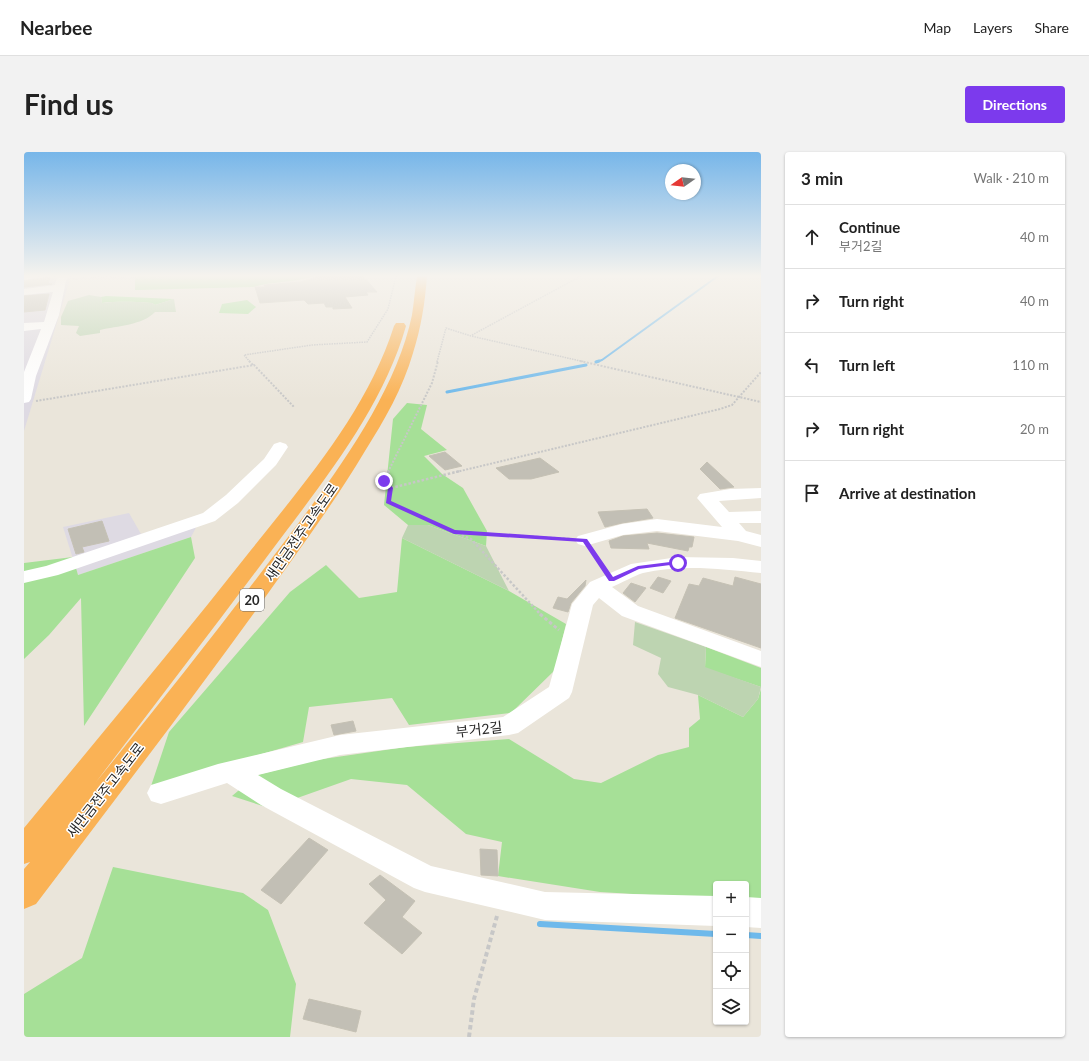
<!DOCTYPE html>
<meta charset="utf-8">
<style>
:root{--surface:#fff;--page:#f2f2f2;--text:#222;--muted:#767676;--line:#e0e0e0;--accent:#7c3aed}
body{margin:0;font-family:Lato,"Noto Sans KR",sans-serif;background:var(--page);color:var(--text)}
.controls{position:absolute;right:12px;bottom:12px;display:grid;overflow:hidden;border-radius:4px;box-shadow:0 1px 3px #0004}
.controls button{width:36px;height:36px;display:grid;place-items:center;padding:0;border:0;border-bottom:1px solid var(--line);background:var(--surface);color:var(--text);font:20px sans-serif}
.compass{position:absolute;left:641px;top:12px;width:36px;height:36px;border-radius:50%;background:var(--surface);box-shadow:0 1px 3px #0004;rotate:256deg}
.stop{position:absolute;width:12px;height:12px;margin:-9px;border:3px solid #7c3aed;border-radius:50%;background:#fff}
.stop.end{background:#7c3aed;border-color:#fff;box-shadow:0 1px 4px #0008}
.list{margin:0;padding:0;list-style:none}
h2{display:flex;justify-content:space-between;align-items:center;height:52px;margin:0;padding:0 16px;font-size:17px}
h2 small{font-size:13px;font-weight:400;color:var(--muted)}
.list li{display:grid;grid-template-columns:26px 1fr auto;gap:12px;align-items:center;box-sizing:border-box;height:64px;padding:0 16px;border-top:1px solid var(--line)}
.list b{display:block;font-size:15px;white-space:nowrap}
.list p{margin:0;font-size:13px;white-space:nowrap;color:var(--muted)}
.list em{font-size:13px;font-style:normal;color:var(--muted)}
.icon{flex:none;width:22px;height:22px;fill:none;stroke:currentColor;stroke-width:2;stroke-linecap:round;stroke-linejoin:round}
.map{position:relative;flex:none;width:737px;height:885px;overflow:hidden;border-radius:4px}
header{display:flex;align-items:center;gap:24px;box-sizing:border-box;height:56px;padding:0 20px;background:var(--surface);border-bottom:1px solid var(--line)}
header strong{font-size:19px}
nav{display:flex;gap:22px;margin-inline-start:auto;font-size:14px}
.intro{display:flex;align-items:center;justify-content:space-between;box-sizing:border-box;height:96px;padding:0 24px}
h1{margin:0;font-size:28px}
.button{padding:10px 18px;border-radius:4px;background:var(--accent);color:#fff;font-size:14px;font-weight:700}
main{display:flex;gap:24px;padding:0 24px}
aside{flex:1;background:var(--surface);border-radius:4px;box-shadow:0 1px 3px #0004}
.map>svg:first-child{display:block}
.industrial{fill:#dedae3}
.green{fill:#a6e097}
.cemetery{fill:#bdd4b1}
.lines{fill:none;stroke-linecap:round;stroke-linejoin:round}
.stream-far2{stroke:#6eb9eb;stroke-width:2}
.stream-far1{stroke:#6eb9eb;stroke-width:3}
.stream{stroke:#6eb9eb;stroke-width:6}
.building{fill:#c2bfb5;stroke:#c5c1b4}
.path-far4{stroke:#c7c7c7;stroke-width:1.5;stroke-dasharray:1.5 1;stroke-linecap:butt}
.path-far3{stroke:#c7c7c7;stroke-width:2;stroke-dasharray:2 1.5;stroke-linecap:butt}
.path-far2{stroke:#c7c7c7;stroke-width:2.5;stroke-dasharray:2.5 2;stroke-linecap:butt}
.path-far1{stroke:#c7c7c7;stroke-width:3;stroke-dasharray:3.5 2.5;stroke-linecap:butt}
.path{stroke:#c7c7c7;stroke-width:4;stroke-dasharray:4.5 3;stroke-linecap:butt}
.minor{fill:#fff;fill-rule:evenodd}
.highway{fill:#fab255;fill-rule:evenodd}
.route{fill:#7c3aed}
.labels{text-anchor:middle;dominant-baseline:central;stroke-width:3;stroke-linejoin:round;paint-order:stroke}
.shield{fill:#fff;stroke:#686868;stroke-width:1}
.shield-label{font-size:13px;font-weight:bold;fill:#282828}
.street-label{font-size:14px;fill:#282828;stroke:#fff}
</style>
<header>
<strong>Nearbee</strong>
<nav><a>Map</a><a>Layers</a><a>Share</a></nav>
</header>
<div class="intro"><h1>Find us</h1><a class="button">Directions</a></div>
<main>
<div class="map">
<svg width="737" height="885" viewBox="0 0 737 885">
<rect width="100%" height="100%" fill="#eae5da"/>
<path class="industrial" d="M0,124h47l-47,155z
M105,361l12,21 61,-18 -11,21 -113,38 -15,-48z"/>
<path class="green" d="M113,124h177c-20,7 -41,5 -61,11l-118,3v-11z
M82,144l68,3 -19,6 -3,-2c-17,-1 -33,-2 -50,0l-1,-6z
M223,148l9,7 -8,7 -29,-1 3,-9z
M383,251l20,2 -6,24 26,21 -23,6 18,18 21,14 24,43 -1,15 -58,-21h-20l-24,-20 9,-86z
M167,385l4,21 -111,168 -3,-128 -32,37 -25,24v-96l49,-6 5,18z
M378,386l107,53 57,33 -11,46 -44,43 -102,12 -17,-27 -83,9 -6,35 -152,44 18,-54 121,-140 36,-27 33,33 38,-6z
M682,495l55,21v19l-56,-19z
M737,537v213l-15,-1v-17h-30v15l-116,-7 -102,-16 4,-34 -36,-8 -59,-49 -56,-6 -82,29 -37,-12 25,-21 59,-15 90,-13 103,-8 65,40 27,4 57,-28 31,-8v-19l11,-9 -2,-24 45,22 15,-18z
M89,715l130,26 25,17 28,74 -6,53h-266v-43l58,-36z"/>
<path class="cemetery" d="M65,143l12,2 1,6c17,-2 34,-1 50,0l3,2 19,-6 2,13h-21c-12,13 -38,14 -55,18v3l-20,3 -4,-3 3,-7 -18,-1v-8l7,-16z
M384,373h20l58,21 23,45 -107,-53z
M611,470l71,25 -1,20 56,20 -3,12 -15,18 -45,-22 -30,-8 -10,-13 3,-16 -28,-13z"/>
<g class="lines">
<path class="stream-far2" d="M572,210l6,-2 116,-84"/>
<path class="stream-far1" d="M572,210l3,-1
M423,240l139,-27"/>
<path class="stream" d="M516,772l176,10
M722,783l15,1"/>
</g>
<path class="building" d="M295,124h44l14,16h-11l2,3 -23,2 7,11 -19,1v-2h-7l-2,-4 -16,1 -4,-4 -44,3 -5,-16h10l-1,-2 37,-3z
M26,125l-2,7h4l-28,3v-6z
M25,142l-4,16 -21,2v-16z
M421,300l17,14 -17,4 -16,-14z
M516,306l19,14 -28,7h-22l-13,-11z
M683,310l27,25 -14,2 -20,-20z
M623,357l6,9 -31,5 -17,4 -7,-15z
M78,369l7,20 -27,6 2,5 -8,2 -8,-25z
M633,381l37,4 -2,10h-3l-1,4 -41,-8 2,6 -38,-1 -2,-7 14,-5z
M634,425l13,4 -8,12 -13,-5z
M711,425l26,7v64l-86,-30 14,-34 10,2 4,-8 30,8z
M562,428l-1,6 -14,17 -3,9 -15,-4 5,-11 9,2z
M607,431l15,5 -11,14 -12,-9z
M329,569l3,10 -22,4 -3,-10z
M285,686l19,12 -47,54 -20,-14z
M456,697l17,1 1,26 -17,-1z
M356,723l35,26 -13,16 20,16 -20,21 -38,-31 22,-23 -17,-16z
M285,847l52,12 -5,21 -53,-13z"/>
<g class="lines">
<path class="path-far4" d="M242,124v2
M49,127c33,-5 65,2 98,-3
M448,183l109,-59
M226,210l-6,-7 68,-10 55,-3 21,-33 8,-33
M413,210l9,-34 25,8 114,26"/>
<path class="path-far3" d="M225,209l4,4
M556,209l181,41
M12,249l218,-36 40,42
M364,320l44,-89 6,-22
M432,320l264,-63 12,-4 29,-33"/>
<path class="path-far2" d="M365,319l-5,10 7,7
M367,336l69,-17
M367,336l-3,13 45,22 38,16 70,76
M431,380l115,7
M568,398l12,19"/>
<path class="path-far1" d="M516,462l19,16"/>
<path class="path" d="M445,885l5,-38 23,-83"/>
<path class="minor" d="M0,124h12l-1,2 -11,2z
M33,124h10l-8,39 -23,61 -5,23 -2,3 -5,1v-31l17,-43 -17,2v-8l20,-1 9,-30 -29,3v-6l31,-4z
M256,290l6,2 2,3 -12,18 -38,38 -23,18 -157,54 -34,8v-12l22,-5 157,-53 23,-18 38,-36 10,-15z
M737,336v10l-42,3 10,11 32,-1v12h-22l7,8 15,4v12l-23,-6 -81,-10 -34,4 -38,11 -7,-2 -3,-4 3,-4 44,-12 35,-5 65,8 -25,-29 3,-4 30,-5z
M654,405l55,1 28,3v12c-38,-4 -81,-9 -118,0 -10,3 -21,10 -31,14l26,19 123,45v16l-139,-51 -23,-18 -6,7 -21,87 -3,6 -51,35 -9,2 -169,20 -82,20 23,14 150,77 114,26 171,4v30l-171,-6 -120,-28 -11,-4 -153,-83 -34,-22 -66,21 -10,-3 -4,-8 4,-8 67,-21 122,-29 163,-18 46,-30 23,-83 18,-22 41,-18z
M722,745l15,1v30l-15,-1z"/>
<path class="highway" d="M393,124h10c-2,27 -6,52 -14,77 -10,35 -29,68 -48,98 -32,54 -70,104 -106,155 -73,101 -148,199 -223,298l-12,5v-40l6,-7 -6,2v-36c76,-92 153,-184 227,-278 54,-68 116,-139 143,-224l2,-3h8l2,3c-24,85 -88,162 -140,232 -56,75 -113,149 -170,224 56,-69 111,-138 164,-208 55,-73 133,-168 152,-259 2,-13 3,-26 5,-39z"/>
</g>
<linearGradient id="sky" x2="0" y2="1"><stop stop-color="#77b6e9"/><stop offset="0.5" stop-color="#f6f3ee"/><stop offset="1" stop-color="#f6f3ee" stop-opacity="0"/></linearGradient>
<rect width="737" height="248" fill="url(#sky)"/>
<path class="route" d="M358,328h4l7,8 -2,13 64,29 132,9 26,38 25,-11 40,-5 3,2 -3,1 -39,5 -25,12h-5l-26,-39 -129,-8 -68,-31 2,-15 -6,-6z"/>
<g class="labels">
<rect class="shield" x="216" y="437" width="24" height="22" rx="3"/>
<g class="shield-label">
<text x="228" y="448">20</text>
</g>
<g class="street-label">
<text transform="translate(277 380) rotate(-55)">새만금전주고속도로</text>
<text transform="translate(455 577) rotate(-6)">부거2길</text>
<text transform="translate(81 638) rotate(-52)">새만금전주고속도로</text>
</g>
</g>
</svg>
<div class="controls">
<button>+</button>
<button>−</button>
<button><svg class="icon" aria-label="locate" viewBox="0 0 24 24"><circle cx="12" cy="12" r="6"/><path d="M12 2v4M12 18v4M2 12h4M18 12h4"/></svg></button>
<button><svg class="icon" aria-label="layers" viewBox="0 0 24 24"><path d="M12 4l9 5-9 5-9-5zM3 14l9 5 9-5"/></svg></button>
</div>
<svg class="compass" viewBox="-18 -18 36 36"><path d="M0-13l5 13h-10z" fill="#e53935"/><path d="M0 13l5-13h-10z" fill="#767676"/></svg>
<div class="stop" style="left:654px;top:411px"></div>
<div class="stop end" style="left:360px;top:329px"></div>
</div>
<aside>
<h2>3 min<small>Walk · 210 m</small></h2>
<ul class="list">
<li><svg class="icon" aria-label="ahead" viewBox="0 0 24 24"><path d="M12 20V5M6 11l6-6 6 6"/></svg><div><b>Continue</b><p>부거2길</p></div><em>40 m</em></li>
<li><svg class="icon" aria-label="right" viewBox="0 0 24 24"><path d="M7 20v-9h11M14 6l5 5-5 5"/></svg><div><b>Turn right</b></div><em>40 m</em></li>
<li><svg class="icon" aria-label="left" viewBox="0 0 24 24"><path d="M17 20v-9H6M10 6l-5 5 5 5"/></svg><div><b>Turn left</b></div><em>110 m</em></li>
<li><svg class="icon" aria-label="right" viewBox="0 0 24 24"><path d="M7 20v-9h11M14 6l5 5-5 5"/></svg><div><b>Turn right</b></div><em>20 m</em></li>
<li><svg class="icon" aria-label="arrive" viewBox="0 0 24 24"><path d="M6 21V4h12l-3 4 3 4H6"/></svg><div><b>Arrive at destination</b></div></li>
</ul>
</aside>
</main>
